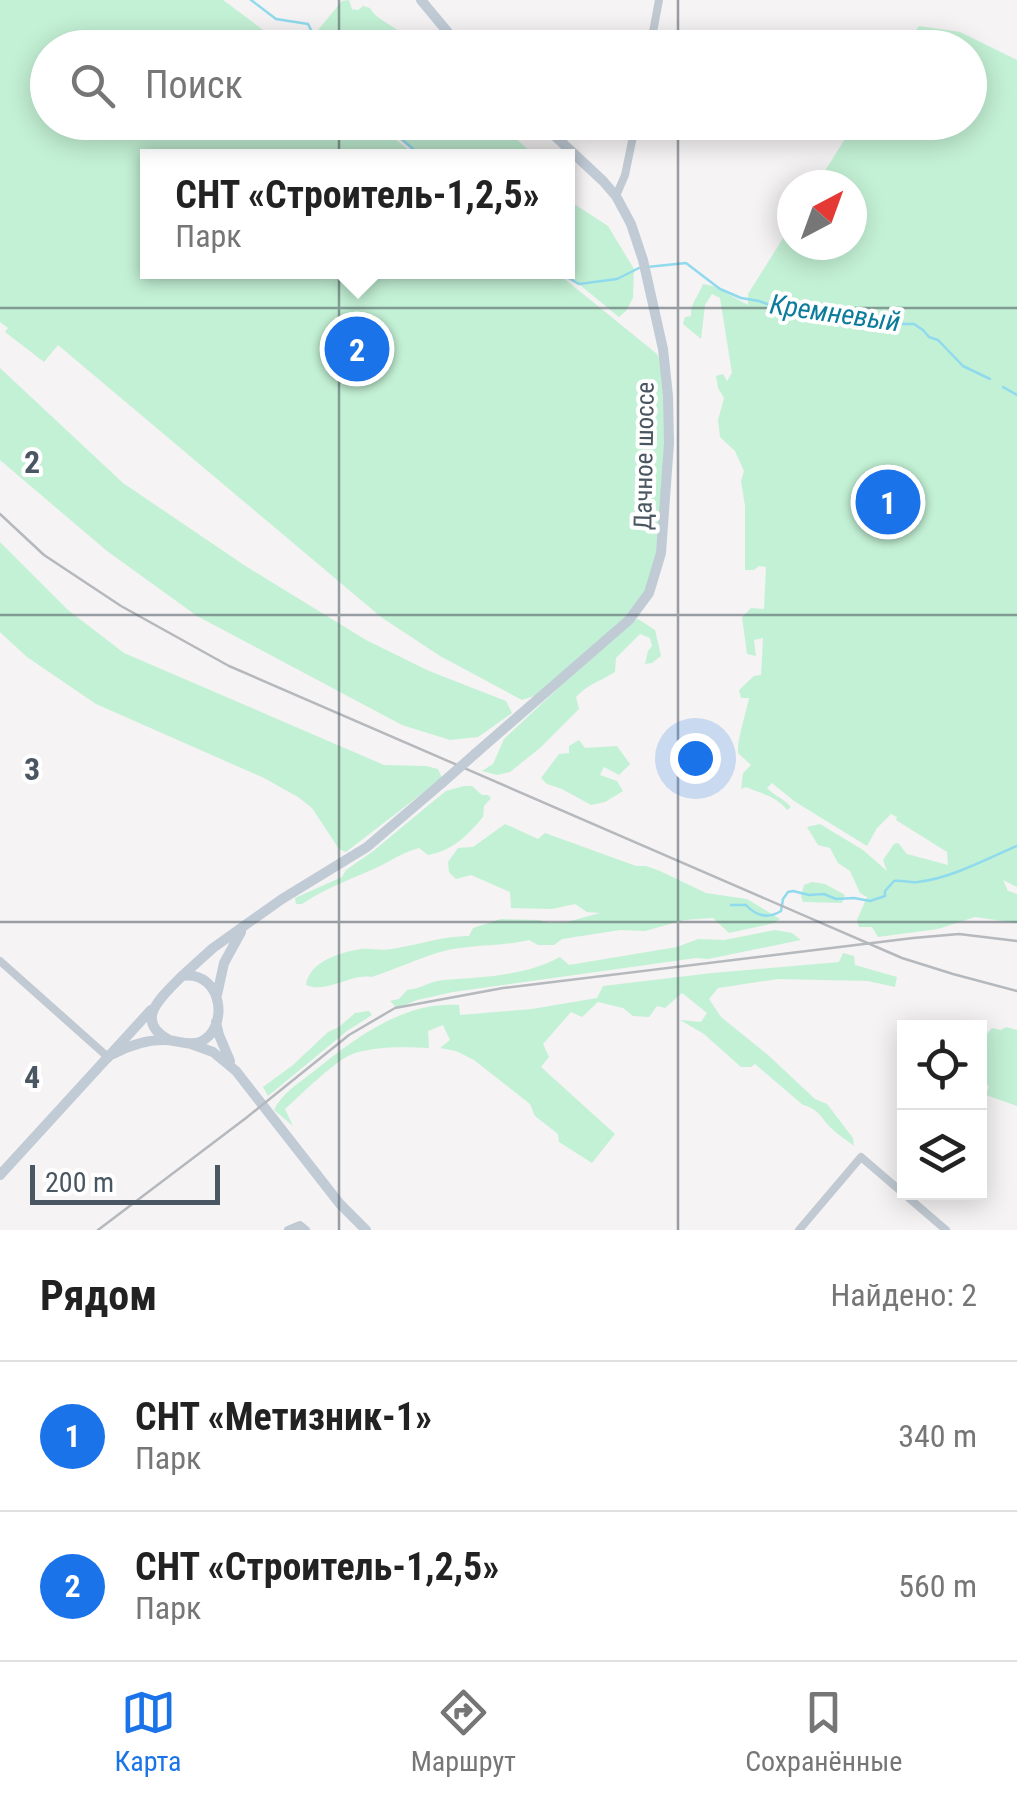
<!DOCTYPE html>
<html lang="ru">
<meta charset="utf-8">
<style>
:root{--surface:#fff;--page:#f6f6f6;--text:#222;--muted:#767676;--line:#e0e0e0;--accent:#1a73e8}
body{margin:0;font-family:"Roboto Condensed",sans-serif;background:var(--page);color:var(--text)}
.controls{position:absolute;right:30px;bottom:30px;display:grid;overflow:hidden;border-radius:0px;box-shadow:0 5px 25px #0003}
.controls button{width:90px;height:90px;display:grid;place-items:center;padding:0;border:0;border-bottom:2px solid var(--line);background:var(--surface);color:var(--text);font:50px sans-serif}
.compass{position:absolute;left:777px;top:170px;width:90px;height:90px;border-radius:50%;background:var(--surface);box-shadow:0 5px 25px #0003;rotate:41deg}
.scale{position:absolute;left:30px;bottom:25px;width:190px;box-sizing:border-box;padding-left:10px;border:5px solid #4a5661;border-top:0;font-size:28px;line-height:35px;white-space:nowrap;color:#4a5661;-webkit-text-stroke:8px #fff;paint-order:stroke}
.you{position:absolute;left:695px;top:758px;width:35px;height:35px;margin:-25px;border:8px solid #fff;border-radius:50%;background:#1a73e8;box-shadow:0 0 0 15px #1a73e833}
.badge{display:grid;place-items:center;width:65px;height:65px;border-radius:50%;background:var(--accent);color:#fff;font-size:32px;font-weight:700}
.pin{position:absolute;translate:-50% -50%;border:5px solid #fff;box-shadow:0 2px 10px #0006}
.popup{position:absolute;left:140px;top:149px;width:435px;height:130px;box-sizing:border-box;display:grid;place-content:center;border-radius:0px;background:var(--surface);filter:drop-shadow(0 2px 8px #0005);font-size:32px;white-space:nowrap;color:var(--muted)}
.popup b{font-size:38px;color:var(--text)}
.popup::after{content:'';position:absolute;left:50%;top:100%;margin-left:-20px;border:20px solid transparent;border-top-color:var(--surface)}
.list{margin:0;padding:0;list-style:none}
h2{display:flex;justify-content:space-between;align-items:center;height:130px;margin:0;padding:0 40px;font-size:42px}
h2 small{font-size:32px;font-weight:400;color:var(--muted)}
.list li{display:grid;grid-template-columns:65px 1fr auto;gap:30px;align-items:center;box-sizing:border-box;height:150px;padding:0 40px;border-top:2px solid var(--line)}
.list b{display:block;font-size:38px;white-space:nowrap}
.list p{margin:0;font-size:32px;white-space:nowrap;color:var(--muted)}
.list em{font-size:32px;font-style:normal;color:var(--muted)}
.icon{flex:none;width:55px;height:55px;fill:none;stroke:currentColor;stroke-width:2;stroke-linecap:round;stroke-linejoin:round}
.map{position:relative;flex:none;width:1017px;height:1230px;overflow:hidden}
.search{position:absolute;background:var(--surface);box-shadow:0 5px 25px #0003;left:30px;right:30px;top:30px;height:110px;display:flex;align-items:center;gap:25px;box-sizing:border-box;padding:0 35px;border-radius:55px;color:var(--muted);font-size:38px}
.sheet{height:430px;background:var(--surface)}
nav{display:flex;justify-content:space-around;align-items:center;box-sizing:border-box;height:140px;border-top:2px solid var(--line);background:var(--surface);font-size:28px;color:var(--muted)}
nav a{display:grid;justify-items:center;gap:5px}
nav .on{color:var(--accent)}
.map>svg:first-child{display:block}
.green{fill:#c3f1d5}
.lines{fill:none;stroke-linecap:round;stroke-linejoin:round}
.stream{stroke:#90daee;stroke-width:2.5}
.street{stroke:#c1cad2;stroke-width:8}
.secondary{stroke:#c1cbd6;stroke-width:10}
.rail{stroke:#b5b8bd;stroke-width:2.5}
.secondary-bridge{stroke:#c1cbd6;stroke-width:10}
.grid{fill:none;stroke:#4a5661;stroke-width:2.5;stroke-opacity:0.55}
.labels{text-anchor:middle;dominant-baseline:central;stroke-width:8;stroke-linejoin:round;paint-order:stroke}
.street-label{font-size:25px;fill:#4a5661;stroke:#fff}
.water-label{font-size:28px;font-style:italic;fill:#0c7c9b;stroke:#fff}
.grid-label{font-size:32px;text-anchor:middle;font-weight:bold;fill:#4a5661;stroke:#fff;stroke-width:8;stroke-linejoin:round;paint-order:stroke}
</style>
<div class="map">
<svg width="1017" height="1230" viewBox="0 0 1017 1230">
<rect width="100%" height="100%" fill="#f5f3f3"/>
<path class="green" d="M0,0h223l63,47 -238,1v74l327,1 41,33h-269v116h409l101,82 6,15 4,74 -7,101 -11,41 -18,29 -94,81 -15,5 -82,-44 -59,-39 -323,-272 -14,17 -39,-30 3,-4 -8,-6z
M349,0l3,9 6,1 5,-4 7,2c7,13 25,17 35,29l-2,5 4,5h-93l-5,-6 33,-40z
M919,26l41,6 57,28v827l-14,-7 5,11 9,3v29l-42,-6 -37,12 -60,8 -6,-10h-13l-2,-7 10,-23 -7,-4 -10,-22 -12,-8 -8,-15 -12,-3 -11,-18 13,-3 43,26 24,21 -4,-11 11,-16 4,-1 9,11 41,11 -1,-13 -51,-32 1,-3 -6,-3 -14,14 -10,18 -73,-45 -22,-18 -5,5c8,8 17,11 24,19l-4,3c-11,-14 -25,-16 -41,-23l-5,2 2,-16 8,-8 -13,-12c-1,-13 8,-40 11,-55h-8l-2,-8 15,-14 7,-1 2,-37 -9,2 2,16 -9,-2 -5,-37 9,-9 13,1 2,-42 -7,-1 -5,4h-9v-64l-4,-25 3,-10 -9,-20 -15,-14 -2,-17 6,-22 -6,-10 -2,-12 7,-2 4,7 5,-8 -12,-75 -8,-4 -7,11 -4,34 -18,-15 2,-7 6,-1c-1,-13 8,-20 12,-32l10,2 35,19v-11l44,-70v21h60v-60h-36l39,-62 115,-1v-74l-65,-1z
M381,123h118l36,33h-112z
M567,185l4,17 37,24 26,43 -1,29 -7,13 -7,6 -55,-45h3z
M0,368l123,115 121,82 122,75 63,31 77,30 6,12 -34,24 -28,3 -48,-15 -205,-109 -90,-65 -107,-91z
M0,542l68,68 56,43 260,112 42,1 12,3 4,9 -96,74 -7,-3 -27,-41 -14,-11 -34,-19 -168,-74 -69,-47 -24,-22 -3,-3z
M638,619l17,11 6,26 -9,7 -7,1 3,-13 4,-5 -2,-8 -10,-4 -24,24 -1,14c-16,10 -25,11 -39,25l3,12 -39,39 -30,24 -13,3 -15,-4 11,-7 11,-25 126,-118z
M579,740l6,8 32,-2 13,18 -11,11 -15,-8 -4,8 17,6 6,10 -18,11 -14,3 -29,-16 -15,-5 -6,-6 18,-24 10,-1v-7z
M464,786h8l10,9h6l3,3 -7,8 -1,11c-15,18 -31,34 -55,38l-9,-7c-14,4 -24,10 -37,17 -27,13 -55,22 -80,39h-6l-1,-6 47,-21 4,-7 26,-18 64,-53 10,-8z
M505,824l33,15 7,-6 91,33h10l14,5 46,22 41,6 33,20 -6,4 -45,10 -16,-15 -29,2 -39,11 -25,-1 -58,9 -8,6h-16l-9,-5c-29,7 -59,4 -89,12 -21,6 -46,18 -69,25 -21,-4 -43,17 -65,8 3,-23 34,-33 55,-36 10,-1 20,2 31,0 26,-4 50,-13 77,-13l4,-8 28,-9 38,1 11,3 17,-1 33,-9 -13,-1 -12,-8 -23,5 -41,-1 -1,-16 -39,-17 -15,4 -7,-7 -1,-10 10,-14 15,-1z
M812,882l13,2 20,11 -3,8 -39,-1 -2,-6 3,-11z
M775,930l17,3 9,7 -93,19 -12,-1 -243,34 -36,8 -20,8 -7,-7 9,-2 8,-9c14,-1 23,-9 37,-10 38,-3 82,-4 116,-23l9,8 108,-18 21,-8 26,1z
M843,953l11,3 1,9 42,12 -2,10 -27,-6 -90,-2 -60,9 -9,11 12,18 47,38 47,44 12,5 26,34 1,8c-7,-6 -16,-11 -23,-18 -10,-10 -12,-19 -28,-23l-48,-41 -4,3h-10l-37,-33 -24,-14 21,2 6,-9 -25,-20 -17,15 -8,-2 -8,11 -16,-1 -10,-8 -25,-6 -16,15 -11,-5 -28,32 6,13 -8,10 74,67 -23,29 -33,-21 -1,-8 -23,-18 -5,-12 -56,-44 -18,-9 -16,-3 10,-8 -7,-15 -15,6 1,17c-23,-1 -51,-2 -74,5 -19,6 -53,41 -70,56l8,17 -19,-16c8,-17 25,-27 39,-38 41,-33 90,-71 146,-67l1,10 72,-6 65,-11 6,-12 109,-13 127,-11z
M369,1011l3,4 -25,16 -79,65 -5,-9 30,-22 35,-33 11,-5 16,-14z
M1006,1027l11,3v76l-31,-11 3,-9 -9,-3v-41l12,-14 9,2z"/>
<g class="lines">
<path class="stream" d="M251,0l25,19 32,5 3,6 -2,18
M382,122l39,34
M647,267l39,-4 34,26 21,9 18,3 30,11 11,2 14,-1 52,11h48l9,6 6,7 9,3 25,26 27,13
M558,272l21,12 38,-5 22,-11
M1003,387l14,8
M731,905h15c10,11 22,14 35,6l2,-12 5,-7 5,-1 16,4 15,-1 12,5 18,-1 16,3 15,-5v-5l9,-10c9,-1 16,2 24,1 34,-4 68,-23 99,-36"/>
<path class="street" d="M650,48l9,-48
M616,196l9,-21 11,-53
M0,961l109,97
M288,1230l12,-5 6,5
M799,1230l62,-73 85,73"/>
<path class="secondary" d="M421,0l40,48
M476,753l153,-133 20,-27 12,-40 8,-110 -1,-47 -5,-47 -20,-89 -12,-36 -15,-28 -13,-15 -63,-59
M182,976l31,-28 69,-49 85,-52 75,-64
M217,995l7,-32 17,-31
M216,1022l3,13 11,26
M191,1044l22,8 23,19 104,133 26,26
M113,1054c17,-9 35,-15 54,-14 11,1 23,6 33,2 30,-13 23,-72 -18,-66 -19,20 -50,44 -13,64
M0,1175l151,-165"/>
<path class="rail" d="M0,514l44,41 77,51 108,60 673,292 51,16 64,17
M98,1230l148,-112 103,-83 46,-27 108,-20 410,-50 46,-4 58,7"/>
<path class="secondary-bridge" d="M442,783l34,-30"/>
</g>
<path class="grid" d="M339,0v48M678,0v48M339,122v1108M678,122v1108M0,308h1017M0,615h1017M0,922h1017"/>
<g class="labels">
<g class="street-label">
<text transform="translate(644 456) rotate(-89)">Дачное шоссе</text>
</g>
<g class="water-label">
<text transform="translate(835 313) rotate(8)">Кремневый</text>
</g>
</g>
<g class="grid-label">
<text x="32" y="473">2</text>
<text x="32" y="780">3</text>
<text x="32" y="1088">4</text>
</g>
</svg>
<div class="controls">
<button><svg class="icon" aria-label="locate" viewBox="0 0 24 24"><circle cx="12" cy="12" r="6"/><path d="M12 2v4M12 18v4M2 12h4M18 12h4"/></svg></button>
<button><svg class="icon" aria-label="layers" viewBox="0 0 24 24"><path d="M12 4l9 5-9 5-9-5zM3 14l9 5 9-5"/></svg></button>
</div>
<svg class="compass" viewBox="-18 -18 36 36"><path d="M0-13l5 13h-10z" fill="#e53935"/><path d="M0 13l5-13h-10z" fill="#767676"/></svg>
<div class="scale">200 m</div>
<div class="you"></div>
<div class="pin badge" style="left:888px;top:502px">1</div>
<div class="pin badge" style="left:357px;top:349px">2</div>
<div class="popup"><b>СНТ «Строитель-1,2,5»</b>Парк</div>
<div class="search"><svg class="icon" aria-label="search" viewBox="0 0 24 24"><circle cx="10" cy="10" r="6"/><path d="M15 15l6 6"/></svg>Поиск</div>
</div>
<section class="sheet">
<h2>Рядом<small>Найдено: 2</small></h2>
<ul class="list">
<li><span class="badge">1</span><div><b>СНТ «Метизник-1»</b><p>Парк</p></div><em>340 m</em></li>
<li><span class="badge">2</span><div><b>СНТ «Строитель-1,2,5»</b><p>Парк</p></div><em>560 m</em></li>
</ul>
</section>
<nav>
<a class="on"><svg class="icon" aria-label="map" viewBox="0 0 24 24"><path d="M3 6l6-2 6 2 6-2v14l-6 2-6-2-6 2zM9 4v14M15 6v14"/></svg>Карта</a>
<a><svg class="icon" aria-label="directions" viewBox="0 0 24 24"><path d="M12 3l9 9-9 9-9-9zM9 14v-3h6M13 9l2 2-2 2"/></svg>Маршрут</a>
<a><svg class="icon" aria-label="saved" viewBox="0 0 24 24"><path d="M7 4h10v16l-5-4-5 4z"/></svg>Сохранённые</a>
</nav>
